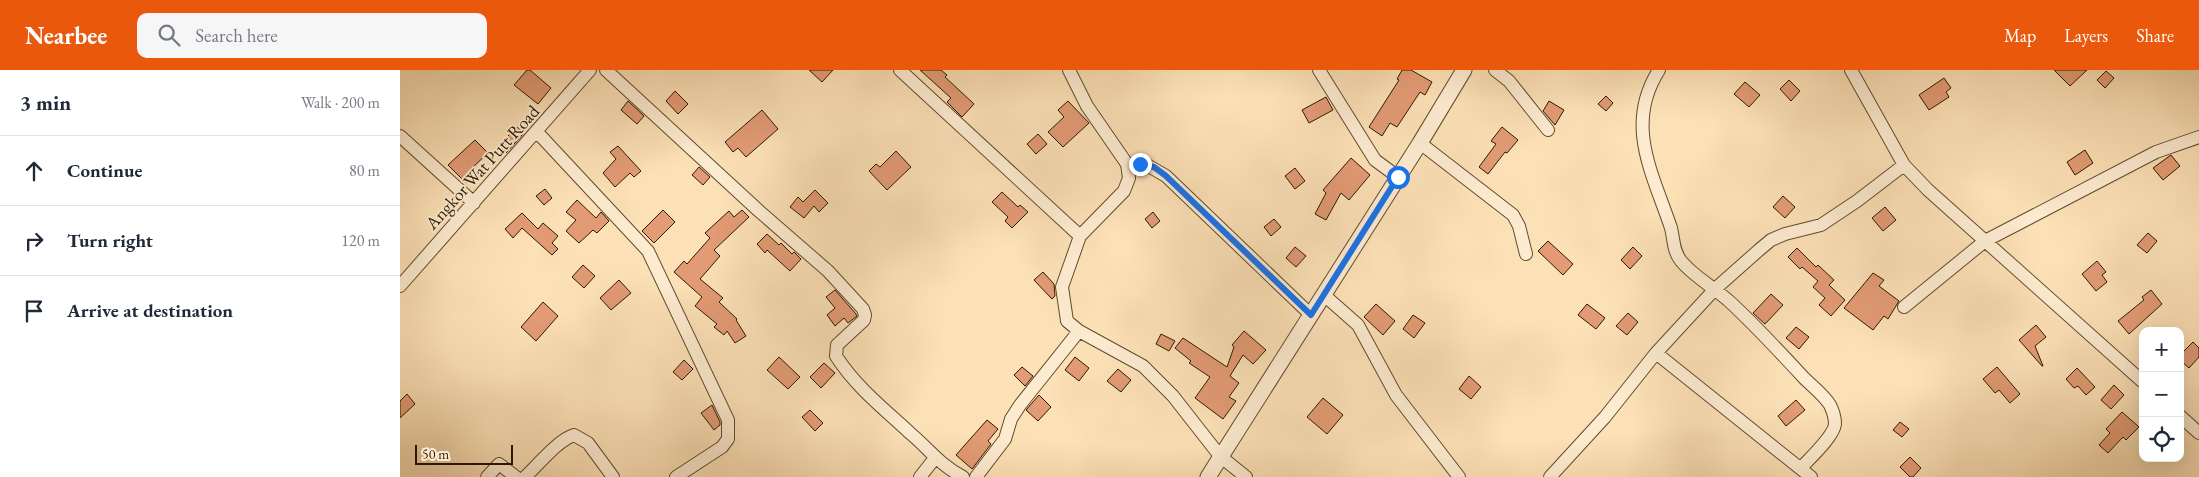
<!DOCTYPE html>
<meta charset="utf-8">
<style>
:root{--surface:#fff;--page:#f6f6f7;--text:#1f2937;--muted:#747a83;--line:#e0e1e3;--accent:#ea580c}
body{margin:0;font-family:"EB Garamond",serif;background:var(--page);color:var(--text)}
.controls{position:absolute;right:15px;bottom:15px;display:grid;overflow:hidden;border-radius:10px;box-shadow:0 5px 20px #0002}
.controls button{width:45px;height:45px;display:grid;place-items:center;padding:0;border:0;border-bottom:1px solid var(--line);background:var(--surface);color:var(--text);font:25px sans-serif}
.scale{position:absolute;left:15px;bottom:12px;width:98px;box-sizing:border-box;padding-left:5px;border:2px solid #2d1901;border-top:0;font-size:14px;line-height:18px;white-space:nowrap;color:#2d1901;-webkit-text-stroke:4px #fdebd0;paint-order:stroke}
.stop{position:absolute;width:15px;height:15px;margin:-11px;border:4px solid #1a73e8;border-radius:50%;background:#fff}
.stop.end{background:#1a73e8;border-color:#fff;box-shadow:0 1px 5px #0008}
.list{margin:0;padding:0;list-style:none}
h2{display:flex;justify-content:space-between;align-items:center;height:65px;margin:0;padding:0 20px;font-size:21px}
h2 small{font-size:16px;font-weight:400;color:var(--muted)}
.list li{display:grid;grid-template-columns:32px 1fr auto;gap:15px;align-items:center;box-sizing:border-box;height:70px;padding:0 20px;border-top:1px solid var(--line)}
.list b{display:block;font-size:19px;white-space:nowrap}
.list em{font-size:16px;font-style:normal;color:var(--muted)}
.icon{flex:none;width:28px;height:28px;fill:none;stroke:currentColor;stroke-width:2;stroke-linecap:round;stroke-linejoin:round}
.map{position:relative;flex:none;width:1799px;height:407px;overflow:hidden}
header{display:flex;align-items:center;gap:30px;box-sizing:border-box;height:70px;padding:0 25px;background:var(--accent);color:#fff}
header strong{font-size:24px}
nav{display:flex;gap:28px;margin-inline-start:auto;font-size:18px}
.search{width:350px;height:45px;background:var(--page);display:flex;align-items:center;gap:12px;box-sizing:border-box;padding:0 18px;border-radius:10px;color:var(--muted);font-size:19px}
main{display:flex}
aside{flex:1;background:var(--surface)}
.map>svg:first-child{display:block}
.building{fill:#e29b74;stroke:#2d1901}
.lines{fill:none;stroke-linecap:round;stroke-linejoin:round}
.minor-casing{stroke:#614b2e;stroke-width:14}
.tertiary-casing{stroke:#614b2e;stroke-width:17}
.minor{stroke:#fdebd0;stroke-width:12}
.tertiary{stroke:#fdebd0;stroke-width:15}
.route{stroke:#1a73e8;stroke-width:6}
.labels{text-anchor:middle;dominant-baseline:central;stroke-width:4;stroke-linejoin:round;paint-order:stroke}
.street-label{font-size:18px;fill:#2d1901;stroke:#fdebd0}
</style>
<header>
<strong>Nearbee</strong>
<div class="search"><svg class="icon" aria-label="search" viewBox="0 0 24 24"><circle cx="10" cy="10" r="6"/><path d="M15 15l6 6"/></svg>Search here</div>
<nav><a>Map</a><a>Layers</a><a>Share</a></nav>
</header>
<main>
<aside>
<h2>3 min<small>Walk · 200 m</small></h2>
<ul class="list">
<li><svg class="icon" aria-label="ahead" viewBox="0 0 24 24"><path d="M12 20V5M6 11l6-6 6 6"/></svg><div><b>Continue</b></div><em>80 m</em></li>
<li><svg class="icon" aria-label="right" viewBox="0 0 24 24"><path d="M7 20v-9h11M14 6l5 5-5 5"/></svg><div><b>Turn right</b></div><em>120 m</em></li>
<li><svg class="icon" aria-label="arrive" viewBox="0 0 24 24"><path d="M6 21V4h12l-3 4 3 4H6"/></svg><div><b>Arrive at destination</b></div></li>
</ul>
</aside>
<div class="map">
<svg width="1799" height="407" viewBox="0 0 1799 407">
<rect width="100%" height="100%" fill="#fce0b6"/>
<filter id="stains"><feTurbulence type="fractalNoise" baseFrequency=".004" numOctaves="4"/><feColorMatrix values="0 0 0 0 .2 0 0 0 0 .09 0 0 0 0 .02 0 0 0 .5 -.17"/></filter>
<radialGradient id="worn" r=".72"><stop offset=".6" stop-color="#630" stop-opacity="0"/><stop offset="1" stop-color="#630" stop-opacity=".3"/></radialGradient>
<path class="building" d="M127,0h3l21,18 -13,16 -24,-19z
M409,0h24l-11,12z
M520,0h21l6,5 -2,2 29,27 -12,13 -15,-15 4,-4z
M1002,0h9l21,12 -7,13 -5,-3 -23,35 -7,-4 -8,13 -13,-9 30,-47 -2,-1z
M1654,0h33l-17,16z
M1706,1l8,7 -9,10 -8,-8z
M1544,8l7,10 -5,4 3,5 -20,13 -10,-15z
M1389,10l11,11 -9,10 -11,-12z
M1345,12l15,13 -11,12 -15,-13z
M275,21l13,13 -10,10 -12,-13z
M1206,26l7,7 -7,8 -8,-7z
M926,27l7,13 -24,13 -7,-13z
M228,31l16,15 -7,8 -16,-14z
M668,31l21,22 -26,24 -15,-15 16,-15 -6,-7z
M1149,31l15,9 -9,15 -12,-14z
M362,40l16,19 -32,28 -8,-9 -5,4 -8,-10z
M117,57l7,6 -18,20 -8,-7z
M1102,57l16,13 -11,13 -2,-1 -17,22 -9,-7 17,-23 -5,-3z
M638,64l9,10 -11,10 -9,-10z
M75,70l13,13 -17,16 5,5 -10,9 -18,-18z
M218,76l23,25 -7,6 -4,-4 -15,14 -12,-14 13,-14 -6,-7z
M1685,80l8,13 -18,12 -8,-13z
M496,81l15,16 -24,23 -18,-19 7,-7 4,3z
M1771,85l9,11 -17,14 -10,-12z
M951,88l19,17 -21,25 -8,-7 -15,27 -11,-6 11,-21 -3,-3z
M299,97l11,10 -7,8 -11,-10z
M895,98l10,13 -10,8 -10,-13z
M145,119l7,9 -8,7 -8,-9z
M415,120l13,13 -9,9 -5,-6 -10,12 -14,-11 8,-10 5,5z
M602,122l16,15 2,-2 8,7 -16,16 -7,-7 3,-4 -16,-15z
M1383,126l12,11 -10,11 -12,-11z
M177,130l19,18 5,-6 8,9 -12,12 -4,-3 -14,13 -13,-12 10,-11 -10,-8z
M1485,137l11,13 -13,11 -11,-13z
M263,140l12,12 -21,21 -12,-12z
M342,140l7,7 -35,33 6,6 -20,23 23,19 -4,4 18,17 -1,1 10,16 -11,7 -8,-12 -3,4 -10,-8 3,-3 -22,-18 7,-9 -28,-25 10,-11 3,3 23,-26 -5,-5 24,-22 5,6z
M753,142l7,9 -8,7 -7,-9z
M122,143l16,16 5,-6 15,13 -6,7 6,6 -6,6 -30,-27 -9,10 -8,-9z
M874,149l7,8 -10,9 -7,-9z
M1748,163l9,8 -10,12 -10,-8z
M367,164l12,11 2,-2 11,11 2,-2 7,7 -11,12 -23,-21 -2,3 -8,-9z
M1148,171l25,23 -10,11 -25,-24z
M895,177l11,9 -10,11 -10,-9z
M1233,177l9,9 -12,13 -9,-9z
M1397,178l19,19 2,-2 16,15 -5,5 16,15 -14,16 -12,-11 6,-7 -12,-11 5,-6 -16,-14 -2,2 -12,-12z
M1697,191l9,11 -4,3 5,7 -11,9 -14,-17z
M183,195l12,11 -11,12 -12,-11z
M643,202l11,12 1,12 -3,3 -18,-19z
M1473,203l11,7 -5,6 20,15 -11,18 -4,-3 -11,14 -29,-22z
M219,210l12,13 -20,17 -11,-12z
M435,220l21,24 1,2 -9,7 -4,-5 -9,8 -8,-11 8,-7 -9,-11z
M1751,220l11,14 -33,30 -11,-13 26,-21 -2,-3z
M1371,224l12,11 -18,19 -12,-11z
M143,232l15,14 -22,25 -15,-14z
M976,234l19,17 -12,14 -19,-18z
M1187,234l18,14 -9,11 -18,-14z
M1228,243l10,9 -11,13 -11,-9z
M1013,245l12,8 -11,15 -11,-9z
M1636,255l10,12 -11,9 8,20h-1l-23,-26z
M1396,257l13,10 -10,12 -13,-11z
M844,261l22,19 -13,14 -10,-9 -13,21 9,7 -10,14 7,4 -13,18 -28,-21 15,-21 -21,-14 2,-2 -16,-13 8,-10 44,29 7,-20 -2,-2z
M761,264l14,7 -6,10 -13,-7z
M1793,272l6,6v9l-10,11 -9,-8v-5z
M379,287l21,20 -12,12 -21,-19z
M675,287l14,11 -10,13 -14,-11z
M284,290l9,9 -11,11 -9,-8z
M424,293l11,10 -14,15 -11,-11z
M622,297l11,9 -8,10 -11,-11z
M1597,297l23,27 -10,9 -11,-13 -4,3 -12,-14z
M1677,298l18,19 -9,8 -8,-9 -4,2 -8,-9z
M718,299l13,11 -10,12 -14,-11z
M1069,306l12,11 -10,12 -12,-10z
M1714,315l10,10 -13,14 -10,-9z
M7,324l8,10 -15,14v-17z
M639,325l12,12 -13,14 -12,-11z
M923,328l20,17 -16,19 -20,-17z
M1396,330l9,10 -19,16 -8,-10z
M312,335l8,17v3l-6,5 -13,-17z
M410,340l13,13 -8,8 -13,-14z
M1722,342l17,15 -13,13 -3,-3 -15,16 -9,-8 11,-12 -4,-4z
M587,350l11,9 -10,12 3,3 -19,25 -16,-14z
M1500,352l9,7 -7,8 -9,-7z
M1510,387l11,11 -8,9h-3l-10,-10z"/>
<g class="lines">
<g class="minor-casing">
<path id="minor" d="M206,0l153,141 69,60 35,38 2,6 -1,5 -27,25 -1,11c20,31 47,52 74,77 20,17 29,31 53,44
M500,0l180,166 -18,51 5,34 12,10 64,35 30,30 47,60 26,21
M669,0l18,36 40,58 2,14 -5,13 -44,45
M919,0l56,90 23,17
M1095,0l14,11 39,49
M1259,0c-35,55 -6,104 12,158 3,12 2,23 10,33 13,16 33,26 49,41 26,24 50,50 74,76 8,8 20,17 26,27 3,6 5,13 5,19 -1,12 -25,34 -34,44
M1451,0l53,95 24,25 215,192
M137,62l111,119 80,169v19l-6,8 -46,30
M0,66l74,67
M1020,73l93,72 6,11 7,28
M727,94l20,1 19,11 145,139
M0,216l190,-216
M924,225l34,30 38,70 63,82
M1504,237l81,-66 171,-89 43,-15
M1256,283l155,124
M1780,346l19,17
M87,407l12,-13 17,13
M125,407c13,-12 33,-37 49,-42l14,8 25,34
M520,407l15,-19
M576,407l29,-38 6,-20 9,-14 59,-74
M1150,407l55,-60 51,-64 59,-64 44,-39 12,-10 14,-6 36,-9 36,-24 47,-36"/>
</g>
<g class="tertiary-casing">
<path id="tertiary" d="M808,407l212,-334 44,-73"/>
</g>
<use href="#minor" class="minor"/>
<use href="#tertiary" class="tertiary"/>
</g>
<g class="lines">
<path class="route" d="M740,94l14,3 12,9 145,139 87,-138"/>
</g>
<g class="labels">
<g class="street-label">
<text transform="translate(82 97) rotate(-48)">Angkor Wat Putt Road</text>
</g>
</g>
<rect width="100%" height="100%" filter="url(#stains)"/>
<rect width="100%" height="100%" fill="url(#worn)"/>
</svg>
<div class="controls">
<button>+</button>
<button>−</button>
<button><svg class="icon" aria-label="locate" viewBox="0 0 24 24"><circle cx="12" cy="12" r="6"/><path d="M12 2v4M12 18v4M2 12h4M18 12h4"/></svg></button>
</div>
<div class="scale">50 m</div>
<div class="stop" style="left:998px;top:107px"></div>
<div class="stop end" style="left:740px;top:94px"></div>
</div>
</main>
